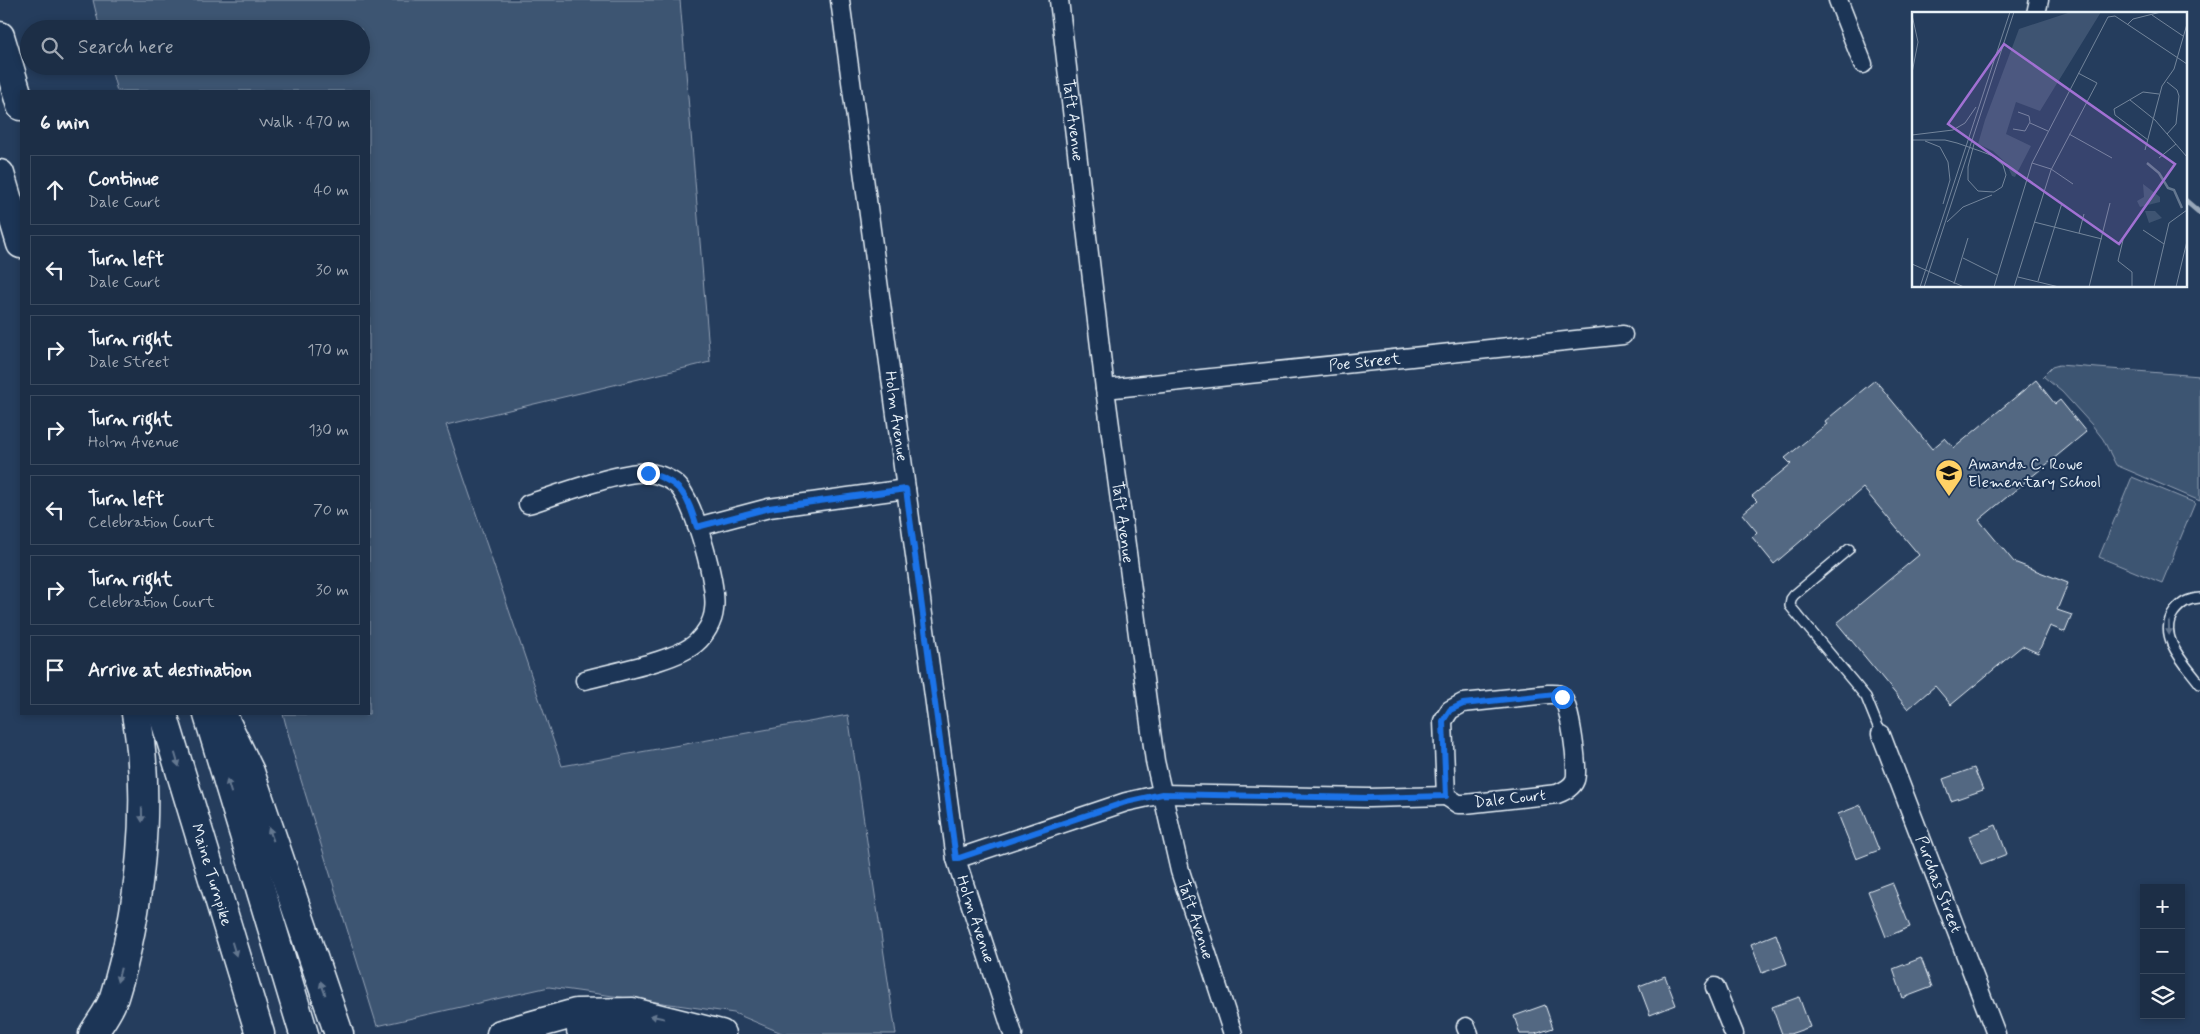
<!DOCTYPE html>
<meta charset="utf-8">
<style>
:root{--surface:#1c2e46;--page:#293a51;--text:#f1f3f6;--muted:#a0a8b3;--line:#3a4a5f}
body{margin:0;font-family:Mynerve,sans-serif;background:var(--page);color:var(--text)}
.controls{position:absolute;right:15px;bottom:15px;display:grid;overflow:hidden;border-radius:0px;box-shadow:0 2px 8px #0003}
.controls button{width:45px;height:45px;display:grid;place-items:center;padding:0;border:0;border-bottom:1px solid var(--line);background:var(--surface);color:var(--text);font:25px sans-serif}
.stop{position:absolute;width:15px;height:15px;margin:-11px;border:4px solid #1a73e8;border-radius:50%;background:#fff}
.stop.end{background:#1a73e8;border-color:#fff;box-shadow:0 1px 5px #0008}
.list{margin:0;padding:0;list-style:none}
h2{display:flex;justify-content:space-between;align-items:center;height:65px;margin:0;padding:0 20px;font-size:21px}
h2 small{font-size:16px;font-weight:400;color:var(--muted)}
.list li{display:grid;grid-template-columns:32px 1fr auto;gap:15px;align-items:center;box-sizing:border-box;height:70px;margin:0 10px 10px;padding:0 10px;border:1px solid var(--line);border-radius:0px}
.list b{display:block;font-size:19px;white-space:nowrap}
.list p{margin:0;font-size:16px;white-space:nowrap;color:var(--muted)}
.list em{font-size:16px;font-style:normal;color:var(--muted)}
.icon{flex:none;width:28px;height:28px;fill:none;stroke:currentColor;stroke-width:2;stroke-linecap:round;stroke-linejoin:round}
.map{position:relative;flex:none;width:2200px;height:1034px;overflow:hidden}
.search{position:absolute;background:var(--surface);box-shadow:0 2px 8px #0003;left:20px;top:20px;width:350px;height:55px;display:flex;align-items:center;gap:12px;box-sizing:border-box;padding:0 18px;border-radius:28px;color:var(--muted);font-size:19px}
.panel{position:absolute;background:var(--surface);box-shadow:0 2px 8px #0003;left:20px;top:90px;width:350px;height:625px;border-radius:0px}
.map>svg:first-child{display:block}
.green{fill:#3e5472;stroke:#93a2b5}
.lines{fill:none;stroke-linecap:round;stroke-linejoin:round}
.stream{stroke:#99a8ba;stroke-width:5.5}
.building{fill:#536782;stroke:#e8f1f8}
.service-casing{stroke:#e8f1f8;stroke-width:12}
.minor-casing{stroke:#e8f1f8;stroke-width:21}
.motorway-casing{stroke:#e8f1f8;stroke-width:31}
.service{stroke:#1d3557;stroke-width:9}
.minor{stroke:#1d3557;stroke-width:18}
.motorway{stroke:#1d3557;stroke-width:28}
.oneway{fill:#64778f}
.route{stroke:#1a73e8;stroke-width:6}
.labels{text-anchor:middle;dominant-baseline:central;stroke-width:4;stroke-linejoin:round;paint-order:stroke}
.street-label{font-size:16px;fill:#e8f1f8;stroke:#1d3557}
.poi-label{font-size:16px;fill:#e8f1f8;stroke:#1d3557;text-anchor:start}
.inset-river{fill:none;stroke:#657890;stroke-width:2.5}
.inset-road{fill:none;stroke:#73859b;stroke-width:1}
.view{fill:#a171d3;fill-opacity:0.15;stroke:#a171d3;stroke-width:2.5}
.inset-edge{fill:none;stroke:#e8f1f8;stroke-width:2.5}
</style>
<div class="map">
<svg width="2200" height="1034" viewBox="0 0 2200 1034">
<rect width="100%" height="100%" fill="#253d5d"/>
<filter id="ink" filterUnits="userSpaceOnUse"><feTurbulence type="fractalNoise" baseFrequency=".02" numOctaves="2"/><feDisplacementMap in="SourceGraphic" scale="10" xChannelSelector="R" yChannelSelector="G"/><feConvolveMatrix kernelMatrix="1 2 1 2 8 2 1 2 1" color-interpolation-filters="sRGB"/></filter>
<g filter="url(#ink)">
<path class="green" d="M93,0h587l30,362 -264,63 116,341 286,-51 48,319h-112l-50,-21 -185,-26 -172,39 -80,-259 -14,-53h86v-623h-252l-7,-25h251v-37h-261z
M2059,365l141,11v125l-84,-36 -13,-26 -11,-14 -30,-33 -19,-16 9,-9z
M2132,477l63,26 -33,80 -63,-26z"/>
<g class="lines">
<path class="stream" d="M2186,201l14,12"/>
</g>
<path class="building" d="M1875,380l57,69 13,-11 9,10 82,-68 19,24 5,-4 26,32 -107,88 35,42 54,21 -11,27 15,5 -7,17 -15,-6 -12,27 -16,-7 -71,59 -16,-19 -27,23 -71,-86 82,-68 -56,-67 -89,76 -22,-27 5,-5 -15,-18 15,-13 -5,-5 39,-32 -6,-6 42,-34 -2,-3z
M1974,768l9,22 -32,11 -8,-22z
M1861,805l18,45 -23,9 -18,-45z
M1996,825l11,29 -26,10 -12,-28z
M1892,882l18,45 -24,10 -18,-46z
M1776,934l11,30 -25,9 -11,-29z
M1921,958l11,29 -29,11 -10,-29z
M1665,976l11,29 -26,10 -11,-29z
M1799,997l11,30 -20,7h-8l-10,-27z
M1545,1005l8,23 -18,6h-15l-6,-18z"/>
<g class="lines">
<g class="service-casing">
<path id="service" d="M1849,549l-55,46 -3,4 -1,7 76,91 15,37
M2200,598c-12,1 -18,4 -26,14 -18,24 12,53 26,72"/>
</g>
<g class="minor-casing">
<g id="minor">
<path id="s1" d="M840,0l116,859 57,175"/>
<path id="s2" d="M1059,0l46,389 50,372 25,110 53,163"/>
<path d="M1838,0l25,64"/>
<path d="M2036,14l3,-14"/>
<path id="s3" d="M1105,389l518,-54"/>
<path d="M528,504c26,-8 98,-35 121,-31 10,1 24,7 30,14 16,19 39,99 35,123 -1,12 -9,25 -18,33 -20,18 -83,29 -111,37"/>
<path d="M697,527l72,-19 137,-19"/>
<path d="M1548,694c5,0 10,-1 14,3 8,8 17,73 13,83 -3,8 -11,11 -18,14l-92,10h-7l-12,-8 -3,-75 7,-11 13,-7z"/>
<path id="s4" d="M1881,734l115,300"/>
<path d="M956,859l170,-57 36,-8 207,4 77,-2"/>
<path d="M1715,987l19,47"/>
<path d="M1466,1027l3,7"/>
</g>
</g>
<g class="motorway-casing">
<g id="motorway">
<path d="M0,36l21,70"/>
<path d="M0,174l21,70"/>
<path id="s5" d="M163,714l97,320"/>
<path d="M222,714l28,58 89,262"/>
<path d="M208,715l96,319"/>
<path d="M581,1030l73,4"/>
<path d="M93,1034c7,-12 17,-24 21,-37 26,-83 38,-197 22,-283"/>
<path d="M501,1034l75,-21 57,-1 88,22"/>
</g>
</g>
<use href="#service" class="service"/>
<use href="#minor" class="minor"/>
<use href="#motorway" class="motorway"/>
</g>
<defs><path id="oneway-solid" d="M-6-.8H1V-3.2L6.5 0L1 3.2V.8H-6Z" transform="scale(1.25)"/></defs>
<g class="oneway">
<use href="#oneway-solid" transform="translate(2169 628) rotate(89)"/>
<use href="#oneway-solid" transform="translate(177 760) rotate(73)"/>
<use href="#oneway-solid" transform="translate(229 786) rotate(-107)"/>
<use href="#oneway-solid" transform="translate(142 815) rotate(89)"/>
<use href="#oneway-solid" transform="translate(271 834) rotate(-109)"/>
<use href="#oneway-solid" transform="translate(234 949) rotate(73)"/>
<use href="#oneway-solid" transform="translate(119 975) rotate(104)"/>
<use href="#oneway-solid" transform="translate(323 988) rotate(-109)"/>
<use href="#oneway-solid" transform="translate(657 1017) rotate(-168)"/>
</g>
</g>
<g class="lines" filter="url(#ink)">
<path class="route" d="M648,473c34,9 39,23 49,54l72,-19 137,-19 50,370 170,-57 36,-8 207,4 77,-2 -3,-75 7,-11 13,-6 93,-10 6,3"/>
</g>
<defs>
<g id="school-pin" transform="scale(1.4375)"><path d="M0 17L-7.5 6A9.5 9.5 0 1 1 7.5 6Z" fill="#ffd166" stroke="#1d3557"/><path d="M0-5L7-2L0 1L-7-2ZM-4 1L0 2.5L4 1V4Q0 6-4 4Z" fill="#111"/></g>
</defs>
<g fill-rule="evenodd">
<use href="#school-pin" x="1949" y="473"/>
</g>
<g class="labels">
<g class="street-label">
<text stroke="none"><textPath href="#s2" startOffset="121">Taft Avenue</textPath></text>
<text stroke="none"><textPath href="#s3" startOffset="261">Poe Street</textPath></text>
<text stroke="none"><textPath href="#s1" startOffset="420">Holm Avenue</textPath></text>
<text stroke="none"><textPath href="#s2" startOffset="526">Taft Avenue</textPath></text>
<text transform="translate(1510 799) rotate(-6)">Dale Court</text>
<text stroke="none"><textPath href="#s5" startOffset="168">Maine Turnpike</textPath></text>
<text stroke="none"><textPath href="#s4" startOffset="161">Purchas Street</textPath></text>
<text stroke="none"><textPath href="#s2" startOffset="931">Taft Avenue</textPath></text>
<text stroke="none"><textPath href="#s1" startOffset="930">Holm Avenue</textPath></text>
</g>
<g class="poi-label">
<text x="1968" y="464">Amanda C. Rowe<tspan x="1968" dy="18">Elementary School</tspan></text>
</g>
</g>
<g transform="translate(1912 12)">
<rect width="275" height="275" fill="#253d5d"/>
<path d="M159,0h30l-61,99 -24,-9 -10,32 25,12 -16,31 -3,-1 -6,-13 -13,-12 -15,-7 7,-24 34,-91zM231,172l17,13v5l-20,5 -3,-6 7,-4zM233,199h10l7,7 -13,5z" fill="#3e5472"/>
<path class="inset-river" d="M235,151l12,10 9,15 6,2 8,18"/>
<path class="inset-road" d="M0,3l6,27 -6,31M240,3l31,21M215,13l6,-6 28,-7M255,70l10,8 2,6 -3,28 -9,10M218,88l25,20 32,37M118,111l18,8M101,117l12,2 5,-9 -1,-6 -11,-4M157,122l43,24M0,123l41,-5 12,-7 11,-16M0,128h33l12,3 23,8 13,5 10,9 3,10 -4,12 -8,5 -16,-1 -10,-11v-13l1,-4 5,-19M236,128l-33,-25 -1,-6 29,-17 16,2M13,129l15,6 8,15 2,18 -7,24M233,138l17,-64 12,-17 13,-45M247,146l17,-14M120,151l19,6 22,15M35,210l16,-15 29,-12M122,210l68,17M231,218l21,14M167,221l5,-19M211,228l-5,21 14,11v15M51,246l34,17M0,252l52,23M106,265l41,10M126,269l24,-78M42,272l14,-46M8,275l90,-275M12,275l90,-275M82,275l38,-124 76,-146 7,-1 72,48M102,275l37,-117 46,-87 -19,-10M177,275l21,-84M242,275l15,-64 18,-13M264,275l11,-46"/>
<path class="view" d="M92,32l171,120 -56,80 -171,-120z"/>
<rect width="275" height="275" class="inset-edge"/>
</g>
</svg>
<div class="controls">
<button>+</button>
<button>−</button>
<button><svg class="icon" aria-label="layers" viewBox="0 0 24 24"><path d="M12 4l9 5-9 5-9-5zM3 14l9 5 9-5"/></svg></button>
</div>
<div class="stop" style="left:1562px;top:697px"></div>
<div class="stop end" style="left:648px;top:473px"></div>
<div class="search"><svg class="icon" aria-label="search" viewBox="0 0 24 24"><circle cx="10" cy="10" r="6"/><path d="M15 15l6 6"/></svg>Search here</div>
<section class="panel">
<h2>6 min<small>Walk · 470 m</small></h2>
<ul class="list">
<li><svg class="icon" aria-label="ahead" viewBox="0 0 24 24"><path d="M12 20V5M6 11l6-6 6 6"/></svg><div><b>Continue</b><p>Dale Court</p></div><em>40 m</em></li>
<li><svg class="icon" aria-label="left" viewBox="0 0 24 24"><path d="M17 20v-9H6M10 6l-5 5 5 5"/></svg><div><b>Turn left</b><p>Dale Court</p></div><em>30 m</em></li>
<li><svg class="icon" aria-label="right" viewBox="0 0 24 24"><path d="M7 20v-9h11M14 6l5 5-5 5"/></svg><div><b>Turn right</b><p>Dale Street</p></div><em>170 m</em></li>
<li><svg class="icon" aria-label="right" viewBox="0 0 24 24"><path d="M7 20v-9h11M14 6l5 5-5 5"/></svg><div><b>Turn right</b><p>Holm Avenue</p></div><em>130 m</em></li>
<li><svg class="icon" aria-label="left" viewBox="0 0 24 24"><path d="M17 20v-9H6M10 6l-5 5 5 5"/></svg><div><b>Turn left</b><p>Celebration Court</p></div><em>70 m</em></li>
<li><svg class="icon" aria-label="right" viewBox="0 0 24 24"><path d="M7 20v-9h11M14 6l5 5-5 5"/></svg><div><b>Turn right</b><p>Celebration Court</p></div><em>30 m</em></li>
<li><svg class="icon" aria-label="arrive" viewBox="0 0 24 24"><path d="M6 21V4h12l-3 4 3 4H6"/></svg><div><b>Arrive at destination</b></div></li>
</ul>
</section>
</div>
